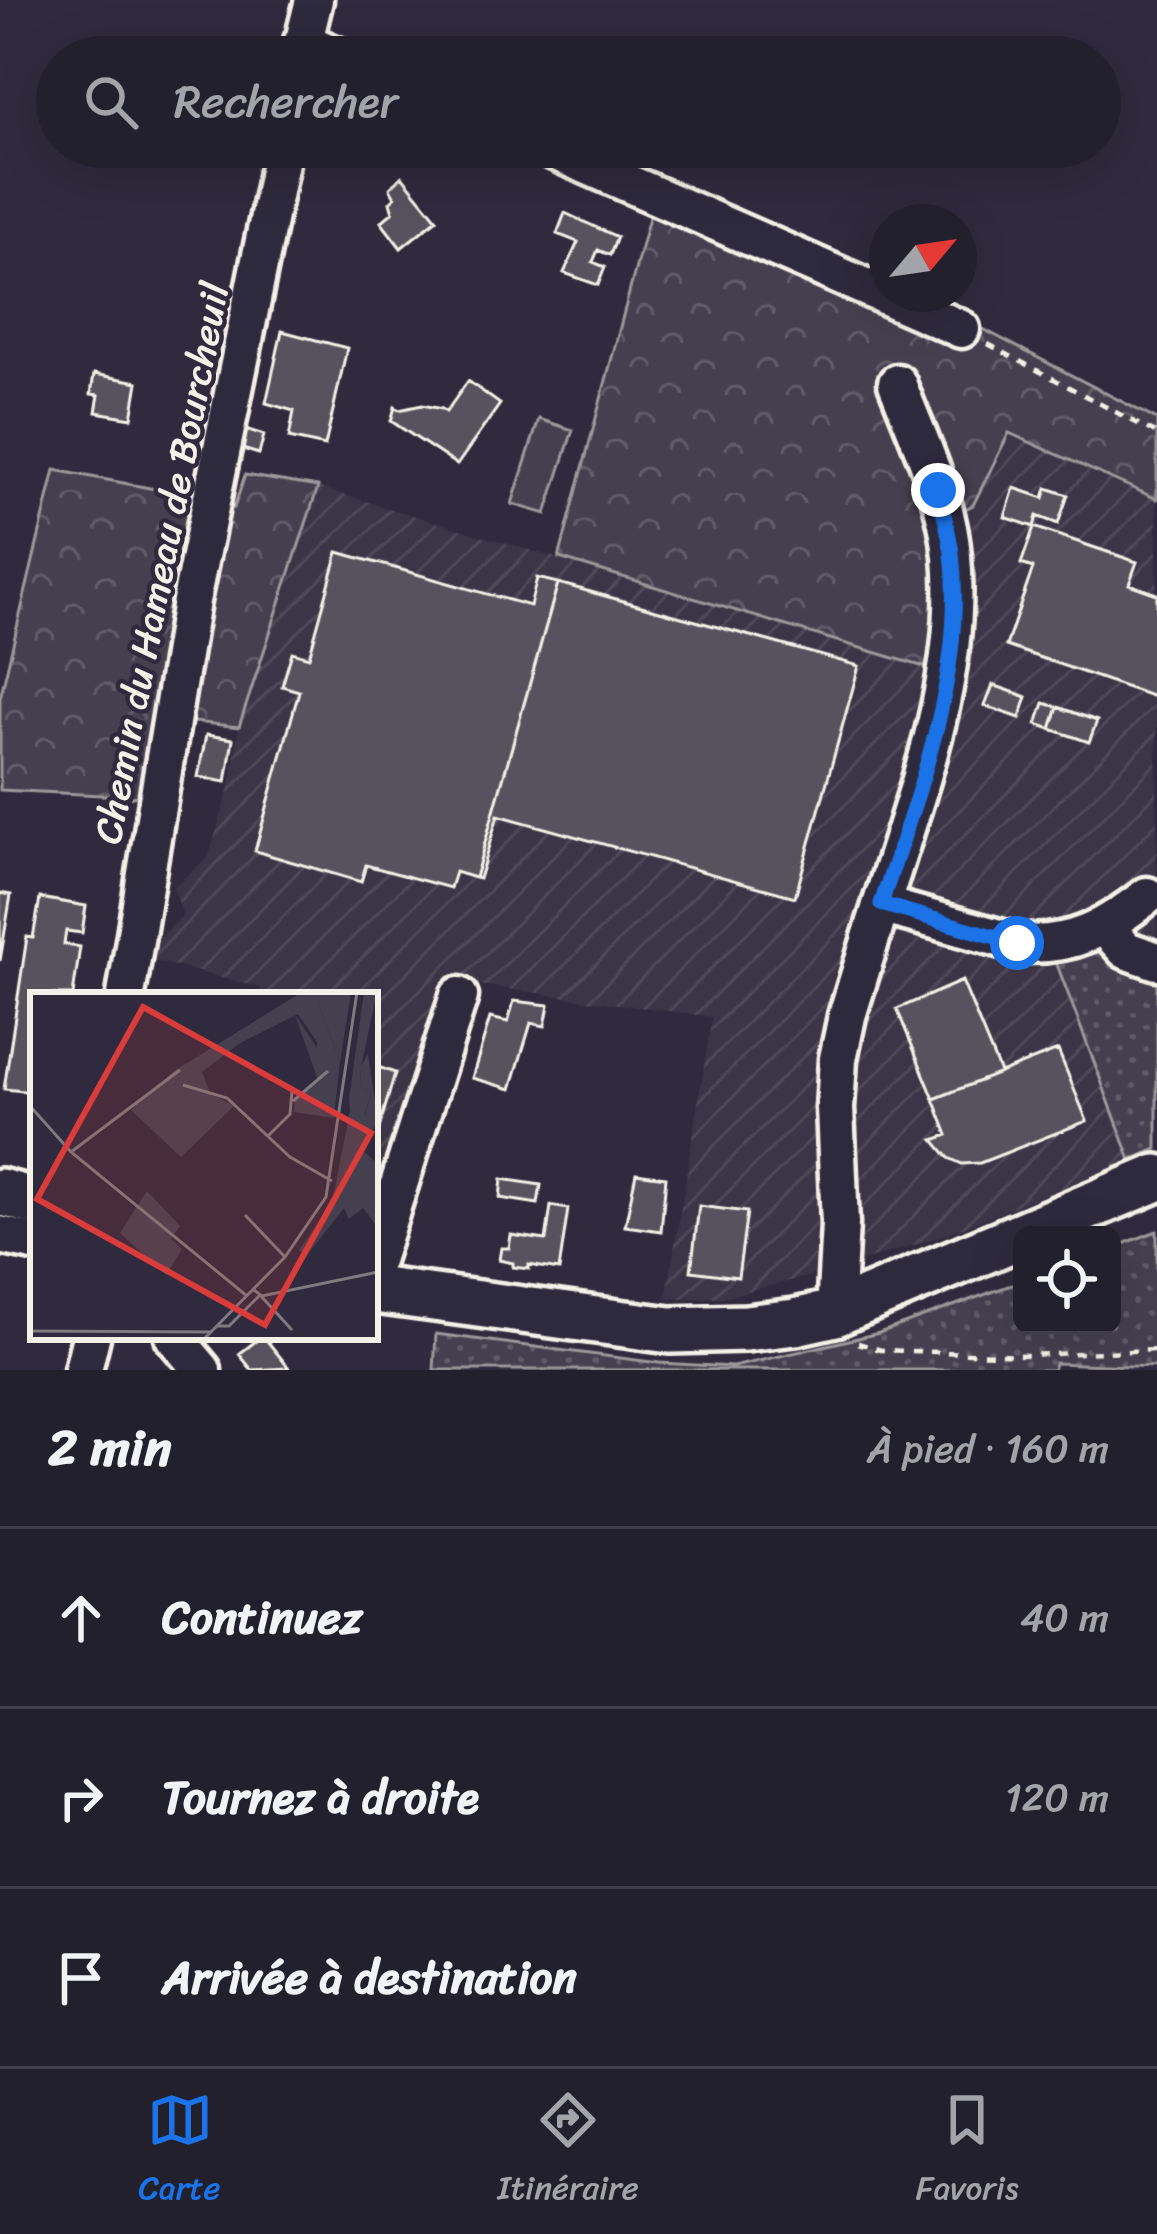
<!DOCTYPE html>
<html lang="fr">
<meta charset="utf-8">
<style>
:root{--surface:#23202e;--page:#2b2836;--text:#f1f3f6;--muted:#a3a3aa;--line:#403e4a;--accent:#1a73e8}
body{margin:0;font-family:Sriracha,sans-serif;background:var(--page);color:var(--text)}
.controls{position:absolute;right:36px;bottom:36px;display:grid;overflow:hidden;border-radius:18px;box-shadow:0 12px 48px #0002}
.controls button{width:108px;height:108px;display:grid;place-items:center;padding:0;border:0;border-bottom:3px solid var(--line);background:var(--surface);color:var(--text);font:60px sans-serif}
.compass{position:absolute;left:869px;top:204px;width:108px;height:108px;border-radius:50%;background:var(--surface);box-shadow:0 12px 48px #0002;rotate:61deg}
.stop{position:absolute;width:36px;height:36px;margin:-27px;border:9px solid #1a73e8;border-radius:50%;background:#fff}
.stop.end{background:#1a73e8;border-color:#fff;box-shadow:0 3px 12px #0008}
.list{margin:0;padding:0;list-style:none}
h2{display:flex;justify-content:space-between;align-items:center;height:156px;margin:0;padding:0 48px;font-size:51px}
h2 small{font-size:39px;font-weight:400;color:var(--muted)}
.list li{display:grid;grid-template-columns:78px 1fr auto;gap:36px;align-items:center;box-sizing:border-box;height:180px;padding:0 48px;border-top:3px solid var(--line)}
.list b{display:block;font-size:45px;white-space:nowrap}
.list em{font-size:39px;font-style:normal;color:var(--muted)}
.icon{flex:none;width:66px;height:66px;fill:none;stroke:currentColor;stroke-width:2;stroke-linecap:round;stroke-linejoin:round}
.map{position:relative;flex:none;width:1157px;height:1370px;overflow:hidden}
.search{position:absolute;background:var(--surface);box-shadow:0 12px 48px #0002;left:36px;right:36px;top:36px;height:132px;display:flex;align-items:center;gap:30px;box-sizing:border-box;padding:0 42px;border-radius:66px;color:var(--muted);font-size:45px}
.sheet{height:696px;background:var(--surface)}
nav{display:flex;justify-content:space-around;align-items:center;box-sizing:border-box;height:168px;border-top:3px solid var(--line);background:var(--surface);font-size:33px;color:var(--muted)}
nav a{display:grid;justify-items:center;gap:6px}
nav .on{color:var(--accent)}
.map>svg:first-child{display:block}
.industrial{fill:url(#industrial-furrows)}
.grass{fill:url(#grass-dots);stroke:#9c989c;stroke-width:3}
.forest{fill:url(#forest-crowns);stroke:#9c989c;stroke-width:3}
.garden{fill:#454050;stroke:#9c989c;stroke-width:3}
.building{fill:#56525f;stroke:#f4f1e8;stroke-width:3}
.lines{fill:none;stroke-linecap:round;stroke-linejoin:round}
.minor-casing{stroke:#f4f1e8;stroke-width:45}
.major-casing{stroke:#f4f1e8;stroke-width:54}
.path{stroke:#f4f1e8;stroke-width:4.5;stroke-dasharray:9 9;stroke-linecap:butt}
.minor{stroke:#2f2a3d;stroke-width:36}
.major{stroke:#2f2a3d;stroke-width:45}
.route{stroke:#1a73e8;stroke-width:15}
.labels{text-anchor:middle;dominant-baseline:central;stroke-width:9;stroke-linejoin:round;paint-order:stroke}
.street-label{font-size:39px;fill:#f4f1e8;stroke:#2f2a3d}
.inset-road{fill:none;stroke:#7e7a81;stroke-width:3}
.view{fill:#d93c3b;fill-opacity:0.15;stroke:#d93c3b;stroke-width:6}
.inset-edge{fill:none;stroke:#f4f1e8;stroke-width:6}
</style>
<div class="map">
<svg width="1157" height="1370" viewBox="0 0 1157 1370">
<defs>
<pattern id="industrial-furrows" width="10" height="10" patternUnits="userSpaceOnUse" patternTransform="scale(3)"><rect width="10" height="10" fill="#3b3647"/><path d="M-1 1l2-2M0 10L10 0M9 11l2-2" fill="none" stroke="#4e4a59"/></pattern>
<pattern id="grass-dots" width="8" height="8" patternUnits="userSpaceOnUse" patternTransform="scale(3)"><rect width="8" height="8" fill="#454050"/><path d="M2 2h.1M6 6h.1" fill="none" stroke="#605c69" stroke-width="1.8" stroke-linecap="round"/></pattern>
<pattern id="forest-crowns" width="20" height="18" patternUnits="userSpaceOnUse" patternTransform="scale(3)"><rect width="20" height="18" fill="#454050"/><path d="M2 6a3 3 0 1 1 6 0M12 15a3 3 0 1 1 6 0" fill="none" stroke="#605c69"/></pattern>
</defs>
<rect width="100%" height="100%" fill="#2f2a3d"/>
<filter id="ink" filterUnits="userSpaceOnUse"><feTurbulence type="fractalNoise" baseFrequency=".00833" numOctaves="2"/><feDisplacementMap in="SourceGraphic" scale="24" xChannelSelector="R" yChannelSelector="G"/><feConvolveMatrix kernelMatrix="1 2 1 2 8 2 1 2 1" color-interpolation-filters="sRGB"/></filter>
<g filter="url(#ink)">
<path class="industrial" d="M1010,432l147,67v446l-101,17 75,198 -195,78 -101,32 -111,27 -58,2 46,-282 -233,-32 -67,208 -37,-10v-188h-115l1,-7 -114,-29 5,-15 31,-29 -10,-28 35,-29 22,-71 9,-60 79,-240 612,182 1,-144 42,-20z"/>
<path class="grass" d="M1123,930l34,15v204l-26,11 -75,-198z
M1157,1231v136l-102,-4 -2,7h-619l2,-36 223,29 74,4 146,-34 143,-52v44h90v-77z"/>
<path class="forest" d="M652,206l287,100 218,114v79l-148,-66 -36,72 -42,20 8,65 -8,79 -372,-111z
M55,470l142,27 37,11 11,-33 73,12 -79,240 -82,-9 -15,79 -142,-7v-92z"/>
<path class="garden" d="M539,419l34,11 -27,84 -34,-10z"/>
<path class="building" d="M402,176l35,43 -36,29 -20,-26 12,-10 -3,-10 5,-5 -5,-9z
M565,213l52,24 -7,18 -12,-5 -5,12 12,5 -7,18 -34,-12 14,-31 -21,-8z
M282,331l65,17 -22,98 -36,-8 5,-27 -28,-8z
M94,374l44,8 -6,36 -36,-6 3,-17 -8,-1z
M468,381l32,23 -43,61 -66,-44 4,-14 4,3 23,-5 20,4 4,3z
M245,429l19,6 -5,19 -20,-6z
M1014,488l30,10 3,-10 21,7 -10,29 -21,-8 -3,11 -29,-10z
M1034,527l103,35 -8,22 28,10v104l-151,-52 27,-78 -12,-4z
M338,552l192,54 7,-28 21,5 -83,295 -20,-6 -5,16 -84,-23 -5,17 -106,-31 44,-160 -17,-5 10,-34 17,5z
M558,583l301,83 -64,231 -297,-82 -19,64 -4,-1z
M993,685l34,12 -7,21 -35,-12z
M1044,703l14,4 -7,22 -14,-5z
M1058,707l39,14 -8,21 -38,-13z
M206,735l27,4 -7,43 -28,-5z
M0,893l11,2 -11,66z
M40,898l46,8 -4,27 -16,-2 -2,13 16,3 -7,48h-40v97l-29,-3 23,-152 6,1z
M962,981l38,92 -66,26 -37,-90z
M514,1001l35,4 -4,21 -14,-3 -20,66 -39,-11 18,-60 18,4z
M1058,1050l29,71 -107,42 -18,1 -13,-6 -15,-18 14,-5 -14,-36z
M375,1066l20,7 -18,63h-2z
M636,1173l30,4 -5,54 -36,-5z
M502,1179l39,6 -3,19 -38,-6z
M551,1206l17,3 -9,61 -30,-5v4l-16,-2v-4l-14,-3 2,-12h8l2,-13 35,5z
M699,1206l48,6 -9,65 -47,-6z
M261,1337h3l25,31 -37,2 -13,-16z"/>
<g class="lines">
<g class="minor-casing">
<path id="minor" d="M303,41l36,16
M300,57l14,-57
M545,147l416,182
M881,905l136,38c56,5 88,-15 130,-47
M1104,926l22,24 31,11
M126,995l65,-394 92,-454
M0,1235l33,7
M375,1260l84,-264
M835,1313l5,-89 -5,-116 3,-49 9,-43c16,-52 32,-105 49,-157 32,-99 65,-197 56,-303 -5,-60 -34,-118 -55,-173
M174,1337l28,33
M83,1370l8,-33"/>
</g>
<g class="major-casing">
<path id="major" d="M0,1192l33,9
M375,1290l295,40 76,-2 49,-6 40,-9 322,-135"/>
</g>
<path class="path" d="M988,344l169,90
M858,1343l23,7 146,5 130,-5"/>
<use href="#minor" class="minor"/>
<use href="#major" class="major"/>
</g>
</g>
<g class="lines" filter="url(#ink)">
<path class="route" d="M938,490c5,21 11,42 14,63 14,121 -34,239 -71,351l136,39"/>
</g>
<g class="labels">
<g class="street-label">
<text transform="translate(161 563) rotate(-79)">Chemin du Hameau de Bourcheuil</text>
</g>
</g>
<g transform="translate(30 992)">
<rect width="348" height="348" fill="#2f2a3d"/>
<path d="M286,4l24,66 -6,56 -40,-6 1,-14 23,-18 -23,-65 22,33zM338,62l10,67 -17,28 17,15v64l-15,-20 -14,11 -5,-11 -37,47 -8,-5 33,-47 18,-93 15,6 6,-22 -11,-9 1,-19z" fill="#454050"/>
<path d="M272,0l49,1 -11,69 -24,-66 13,64 -31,-46 -58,29 -38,29 8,21 24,13 -53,51 -50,-47 43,-39zM334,0h13l-16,75 -1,18 11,9 -7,23 -14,-7 -1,-11zM117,199l33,35 -9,13 11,10 -16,26 -46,-42z" fill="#454050"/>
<path class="inset-road" d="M153,93l44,13 63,59 42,24M263,109l35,-30M0,114l41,46 176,144M238,144l22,-22 2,-23M41,160l109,-82M215,223l40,42M224,298l8,6 116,-24M187,334h12l31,-31 32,35M0,339l181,1M173,348l82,-83 41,-60 31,-205"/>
<path class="view" d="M113,15l228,126 -106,192 -228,-126z"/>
<rect width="348" height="348" class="inset-edge"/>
</g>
</svg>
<div class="controls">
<button><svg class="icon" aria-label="locate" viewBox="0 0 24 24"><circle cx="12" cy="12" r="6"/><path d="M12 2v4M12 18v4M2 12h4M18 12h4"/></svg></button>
</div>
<svg class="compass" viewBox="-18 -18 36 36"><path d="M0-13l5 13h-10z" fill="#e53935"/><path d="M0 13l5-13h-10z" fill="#a3a3aa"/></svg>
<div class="stop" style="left:1017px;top:943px"></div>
<div class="stop end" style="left:938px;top:490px"></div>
<div class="search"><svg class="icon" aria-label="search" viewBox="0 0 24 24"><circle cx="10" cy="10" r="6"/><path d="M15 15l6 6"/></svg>Rechercher</div>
</div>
<section class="sheet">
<h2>2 min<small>À pied · 160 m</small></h2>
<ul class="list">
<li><svg class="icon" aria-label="ahead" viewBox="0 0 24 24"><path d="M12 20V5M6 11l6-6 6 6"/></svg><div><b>Continuez</b></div><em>40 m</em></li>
<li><svg class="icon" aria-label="right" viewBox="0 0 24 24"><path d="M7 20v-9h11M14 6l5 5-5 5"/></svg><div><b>Tournez à droite</b></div><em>120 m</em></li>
<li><svg class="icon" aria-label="arrive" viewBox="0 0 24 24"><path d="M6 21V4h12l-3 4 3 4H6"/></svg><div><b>Arrivée à destination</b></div></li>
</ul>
</section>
<nav>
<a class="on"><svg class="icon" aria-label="map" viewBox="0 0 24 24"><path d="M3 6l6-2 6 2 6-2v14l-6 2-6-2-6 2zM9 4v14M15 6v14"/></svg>Carte</a>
<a><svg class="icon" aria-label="directions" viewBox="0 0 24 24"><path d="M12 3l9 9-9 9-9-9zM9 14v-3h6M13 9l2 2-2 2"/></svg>Itinéraire</a>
<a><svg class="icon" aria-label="saved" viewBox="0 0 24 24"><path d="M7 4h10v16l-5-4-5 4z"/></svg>Favoris</a>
</nav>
